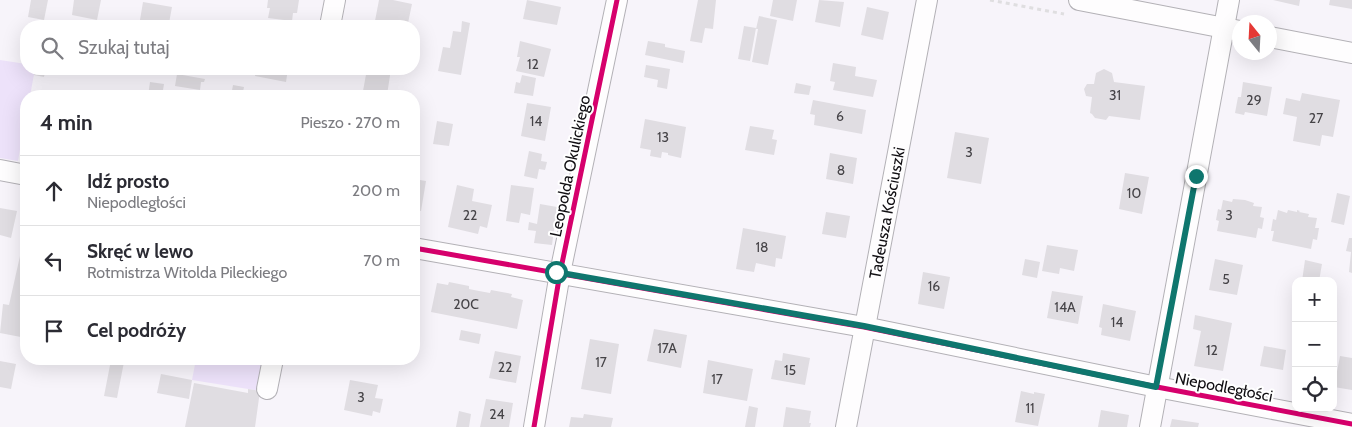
<!DOCTYPE html>
<html lang="pl">
<meta charset="utf-8">
<style>
:root{--surface:#fff;--page:#f7f7f7;--text:#2b2b33;--muted:#7c7c81;--line:#e1e1e2}
body{margin:0;font-family:Cabin,sans-serif;background:var(--page);color:var(--text)}
.controls{position:absolute;right:15px;bottom:15px;display:grid;overflow:hidden;border-radius:10px;box-shadow:0 5px 20px #0002}
.controls button{width:45px;height:45px;display:grid;place-items:center;padding:0;border:0;border-bottom:1px solid var(--line);background:var(--surface);color:var(--text);font:25px sans-serif}
.compass{position:absolute;left:1232px;top:15px;width:45px;height:45px;border-radius:50%;background:var(--surface);box-shadow:0 5px 20px #0002;rotate:342deg}
.stop{position:absolute;width:15px;height:15px;margin:-11px;border:4px solid #0f766e;border-radius:50%;background:#fff}
.stop.end{background:#0f766e;border-color:#fff;box-shadow:0 1px 5px #0008}
.list{margin:0;padding:0;list-style:none}
h2{display:flex;justify-content:space-between;align-items:center;height:65px;margin:0;padding:0 20px;font-size:21px}
h2 small{font-size:16px;font-weight:400;color:var(--muted)}
.list li{display:grid;grid-template-columns:32px 1fr auto;gap:15px;align-items:center;box-sizing:border-box;height:70px;padding:0 20px;border-top:1px solid var(--line)}
.list b{display:block;font-size:19px;white-space:nowrap}
.list p{margin:0;font-size:16px;white-space:nowrap;color:var(--muted)}
.list em{font-size:16px;font-style:normal;color:var(--muted)}
.icon{flex:none;width:28px;height:28px;fill:none;stroke:currentColor;stroke-width:2;stroke-linecap:round;stroke-linejoin:round}
.map{position:relative;flex:none;width:1352px;height:427px;overflow:hidden}
.search{position:absolute;background:var(--surface);box-shadow:0 5px 20px #0002;left:20px;top:20px;width:400px;height:55px;display:flex;align-items:center;gap:12px;box-sizing:border-box;padding:0 18px;border-radius:20px;color:var(--muted);font-size:19px}
.panel{position:absolute;background:var(--surface);box-shadow:0 5px 20px #0002;left:20px;top:90px;width:400px;height:275px;border-radius:20px}
.map>svg:first-child{display:block}
.green{fill:#ede2fa}
.building{fill:#e0dde2}
.lines{fill:none;stroke-linecap:round;stroke-linejoin:round}
.street-casing{stroke:#b3b1b6;stroke-width:22}
.path{stroke:#dfdee0;stroke-width:3;stroke-dasharray:4 4;stroke-linecap:butt}
.street{stroke:#fefdfe;stroke-width:20}
.cycleway-casing{stroke:#fff;stroke-width:8}
.cycleway{stroke:#d6006c;stroke-width:5}
.route{stroke:#0f766e;stroke-width:6}
.labels{text-anchor:middle;dominant-baseline:central;stroke-width:4;stroke-linejoin:round;paint-order:stroke}
.number-label{font-size:14px;fill:#454347}
.street-label{font-size:16px;fill:#100e12;stroke:#fff}
</style>
<div class="map">
<svg width="1352" height="427" viewBox="0 0 1352 427">
<rect width="100%" height="100%" fill="#f7f4fa"/>
<path class="green" d="M0,60l26,4v5h9l-5,27h-4v19l-8,46 -18,-3z
M196,359h70l-6,32 -68,-11z"/>
<path class="building" d="M31,0h17l-4,20 -16,-3z
M74,0h27l-4,20 -25,-5z
M268,0h31l-2,13h-4l-1,8 -24,-3 2,-10h-3z
M379,0h14l19,4 -4,19h-5l-1,3h-28z
M527,0l34,7 -4,18 -34,-6z
M698,0h18l-3,29 -8,-1 -3,15 -12,-2z
M773,0h24l-4,21 -23,-5z
M819,0l25,2 -4,25 -25,-5z
M1273,0h27l-1,6z
M1330,0h22v9l-23,-4z
M143,2l29,5 -3,16 -7,-1v4h-23z
M867,7l22,5 -6,28 -22,-5z
M759,16l18,4 -9,45 -16,-3 6,-33h-2z
M462,21l8,2 -9,52 -23,-4 5,-24 7,1 3,-17 8,1z
M744,26l12,2 -6,33 -12,-2z
M520,41l31,8 -7,28 -28,-6 4,-14h-3z
M648,41l17,3v3l20,4 -2,12 -38,-8z
M833,63l23,4 -1,9 22,4 -4,17 -40,-7 2,-8 -5,-1z
M646,65l24,4 -3,20 -10,-2 1,-7 -14,-3z
M35,69h28l-1,6 -17,-3 -1,5 -10,-2z
M256,69h32l-2,13 -31,-6z
M367,69h24l-4,26 -24,-4z
M1104,69l8,4 2,9 31,4 -5,34 -31,-4 -3,4 -11,-2 -3,-4 -2,-1 2,-16 -6,-1 -2,-7 3,-5h7l2,-11z
M177,74l28,5 -1,3h-3l-1,8 -25,-4z
M522,75l14,3 -3,18 -19,-3 2,-11 4,1z
M150,82l14,2 -2,12h-14z
M1243,82l29,5 -5,29 -22,-4 -1,3 -9,-2 3,-16h3z
M796,83l15,3 -2,9 -15,-2z
M233,85l11,2 -2,9h-11z
M1302,93l38,7 -7,37 -11,-2 -2,11 -27,-5 4,-24 -14,-3 3,-16 14,3z
M813,100l53,10 -4,24 -48,-9 1,-10 -5,-1z
M527,103l24,4 -6,34 -24,-5z
M645,119l41,8 -5,31 -13,-3v-2l-6,-1 -1,6 -11,-2 1,-6 -11,-2z
M437,121l16,3 -4,22 -16,-2z
M750,126l24,4 -2,9 5,1 -3,15 -29,-5z
M955,132l34,6 -8,46 -34,-6z
M529,151l13,3 -1,7 6,1 -2,8 -6,-1 -2,10 -13,-3z
M830,153l27,5 -4,26 -27,-5z
M1125,173l24,4 -7,37 -23,-5z
M414,179l12,2 -5,30 -7,-1z
M457,185l17,4 -2,12 20,4 -5,23 -7,-2 -2,8 -30,-7z
M511,185l23,3 -4,27 -9,-2 -2,10 -13,-2z
M1337,193l13,3 -6,29 -13,-3z
M1233,199l12,1 9,3 -1,3 9,1 -2,10 4,1 -2,11 -4,-1 -2,10 -39,-7 2,-10 -3,-1 2,-11 3,1 2,-10 9,2z
M540,204l17,3 -5,38 -18,-2 2,-12 -8,-1 1,-8 8,2z
M0,208l17,3 -6,27 -11,-3z
M1278,210l9,3 1,-3 9,2v-2l3,1 -1,1 10,2 -1,3 9,1 -2,10h4l-2,12 -4,-1 -2,10 -39,-8 2,-10h-3l2,-12 3,1z
M826,212l24,4 -4,22 -24,-4z
M743,228l43,8 -4,23 -6,-1 -1,9 -19,-4 -2,9 -18,-3z
M1349,238h3v35l-3,-1 2,-20 -5,-1z
M1047,245l31,5 -4,21 -14,-3 -1,6 -17,-3z
M20,256l6,1v81l-26,-5 3,-29 6,1z
M1025,259l15,3 -3,16 -15,-3z
M1215,259l28,6 -6,30 -28,-5z
M1305,260l17,4 -3,17h-17z
M923,272l27,5 -6,32 -26,-5z
M449,282l20,4v3l10,2 11,2 1,-3 21,4 -1,3 12,3 -6,29 -86,-17 6,-29 11,2z
M1052,291l31,5 -5,28 -31,-6z
M1103,304l33,7 -6,30 -29,-6 1,-7 -3,-1z
M1195,315l37,8 -9,48 -29,-5 7,-35 -8,-2z
M654,329l33,6 -6,33 -34,-7z
M461,330l20,4 -2,10 -20,-4z
M590,339l29,5 -8,50 -30,-5z
M1264,346l22,4 -3,20 -23,-4z
M495,351l26,5 -5,27 -27,-5z
M783,353l27,5 -5,27 -34,-6 4,-19 7,1z
M1340,356l12,2v32l-18,-3z
M111,360l13,2 -7,36 -13,-2z
M708,360l45,9 -6,32 -44,-8z
M0,361l16,3 -5,25 -11,-2z
M161,374l31,6 -3,19 -32,-6z
M350,380l28,5 -3,13 8,1 -3,14 -7,-2 -1,5 -28,-6z
M194,383l54,10v-4l12,2 -5,36h-70z
M1021,391l13,3v-2l11,2 -7,32 -23,-4z
M486,399l27,4 -4,24h-29z
M749,406l9,2 -3,19h-10z
M786,407l25,4 -2,12h2l-1,4h-27z
M1101,410l28,5 -2,12h-29z
M459,411l12,3 -2,13h-13z
M584,414l29,4 -2,9h-42l2,-10 12,1z
M1172,419l27,4 -1,4h-28z"/>
<g class="lines">
<g class="street-casing">
<g id="street">
<path d="M1079,0l161,31"/>
<path d="M330,26l5,-26"/>
<path d="M1270,37l82,16"/>
<path d="M0,170l26,5"/>
<path d="M414,248l450,79 293,60 195,37"/>
<path d="M267,389l6,-30"/>
<path d="M534,427l26,-154 57,-273"/>
<path id="s1" d="M846,427l81,-427"/>
<path d="M1150,427l79,-427"/>
</g>
</g>
<path class="path" d="M990,0l74,14"/>
<use href="#street" class="street"/>
<g class="cycleway-casing">
<path id="cycleway" d="M414,248l450,79 293,60 195,37
M534,427l26,-154 57,-273"/>
</g>
<use href="#cycleway" class="cycleway"/>
</g>
<g class="lines">
<path class="route" d="M556,272l308,54 292,61 40,-211"/>
</g>
<g class="labels">
<g class="number-label">
<text x="533" y="64">12</text>
<text x="1115" y="95">31</text>
<text x="1254" y="100">29</text>
<text x="840" y="116">6</text>
<text x="1316" y="118">27</text>
<text x="536" y="121">14</text>
<text x="663" y="137">13</text>
<text x="969" y="152">3</text>
<text x="841" y="170">8</text>
<text x="1134" y="193">10</text>
<text x="470" y="215">22</text>
<text x="1229" y="215">3</text>
<text x="762" y="247">18</text>
<text x="1226" y="279">5</text>
<text x="934" y="286">16</text>
<text x="466" y="304">20C</text>
<text x="1065" y="307">14A</text>
<text x="1117" y="322">14</text>
<text x="667" y="348">17A</text>
<text x="1212" y="350">12</text>
<text x="601" y="362">17</text>
<text x="505" y="367">22</text>
<text x="790" y="370">15</text>
<text x="717" y="379">17</text>
<text x="361" y="397">3</text>
<text x="1030" y="408">11</text>
<text x="497" y="414">24</text>
</g>
<g class="street-label">
<text transform="translate(570 166) rotate(-78)">Leopolda Okulickiego</text>
<text stroke="none"><textPath href="#s1" startOffset="218">Tadeusza Kościuszki</textPath></text>
<text transform="translate(1224 387) rotate(11)">Niepodległości</text>
</g>
</g>
</svg>
<div class="controls">
<button>+</button>
<button>−</button>
<button><svg class="icon" aria-label="locate" viewBox="0 0 24 24"><circle cx="12" cy="12" r="6"/><path d="M12 2v4M12 18v4M2 12h4M18 12h4"/></svg></button>
</div>
<svg class="compass" viewBox="-18 -18 36 36"><path d="M0-13l5 13h-10z" fill="#e53935"/><path d="M0 13l5-13h-10z" fill="#7c7c81"/></svg>
<div class="stop" style="left:556px;top:272px"></div>
<div class="stop end" style="left:1196px;top:176px"></div>
<div class="search"><svg class="icon" aria-label="search" viewBox="0 0 24 24"><circle cx="10" cy="10" r="6"/><path d="M15 15l6 6"/></svg>Szukaj tutaj</div>
<section class="panel">
<h2>4 min<small>Pieszo · 270 m</small></h2>
<ul class="list">
<li><svg class="icon" aria-label="ahead" viewBox="0 0 24 24"><path d="M12 20V5M6 11l6-6 6 6"/></svg><div><b>Idź prosto</b><p>Niepodległości</p></div><em>200 m</em></li>
<li><svg class="icon" aria-label="left" viewBox="0 0 24 24"><path d="M17 20v-9H6M10 6l-5 5 5 5"/></svg><div><b>Skręć w lewo</b><p>Rotmistrza Witolda Pileckiego</p></div><em>70 m</em></li>
<li><svg class="icon" aria-label="arrive" viewBox="0 0 24 24"><path d="M6 21V4h12l-3 4 3 4H6"/></svg><div><b>Cel podróży</b></div></li>
</ul>
</section>
</div>
